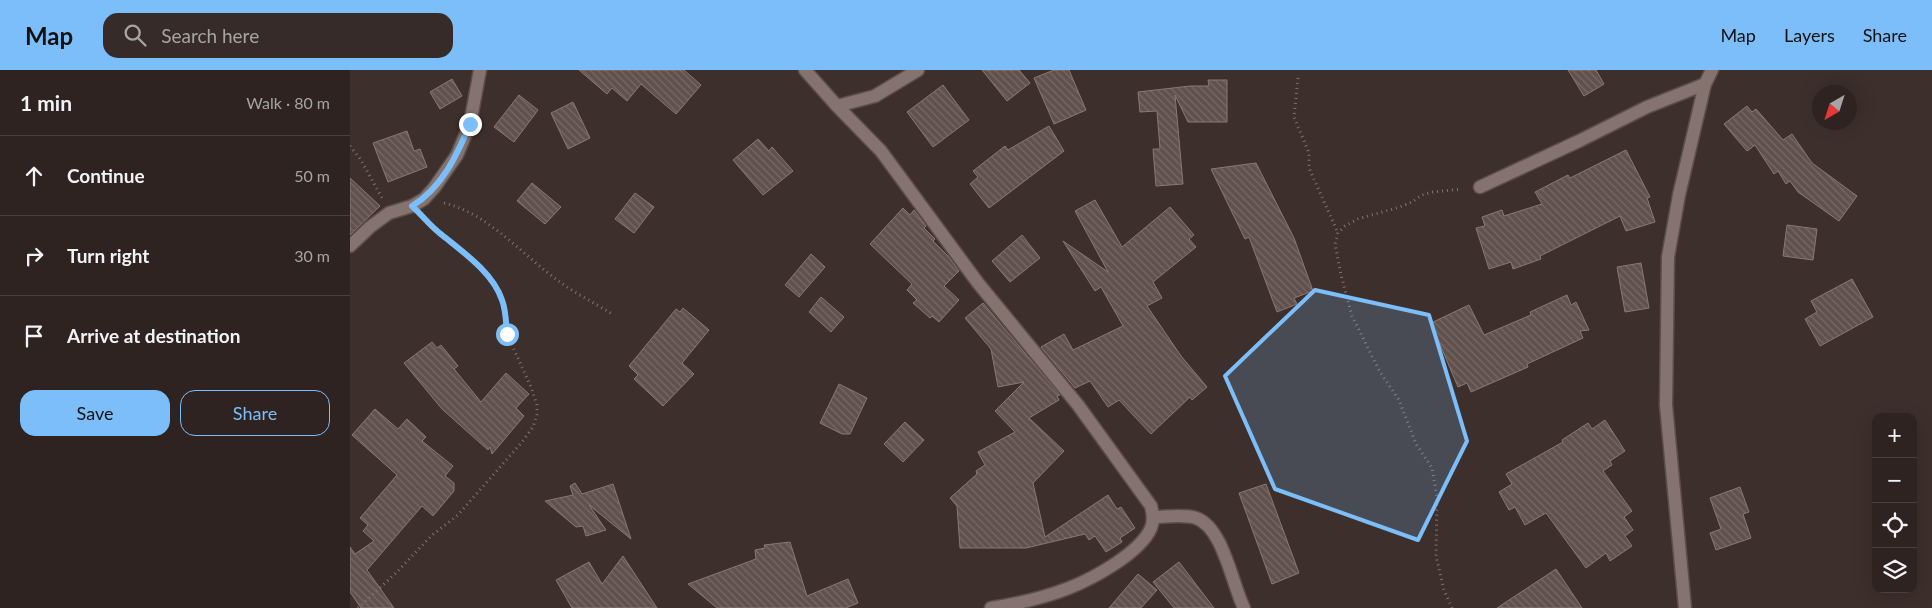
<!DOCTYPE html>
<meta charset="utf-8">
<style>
:root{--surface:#2e2320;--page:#362b29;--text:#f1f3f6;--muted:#a7a4a5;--line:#49403e;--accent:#7cbef9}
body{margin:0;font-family:Lato,sans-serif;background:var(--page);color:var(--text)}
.controls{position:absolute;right:15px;bottom:15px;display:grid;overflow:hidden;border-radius:10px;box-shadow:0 5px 20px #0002}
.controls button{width:45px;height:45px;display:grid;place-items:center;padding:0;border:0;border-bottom:1px solid var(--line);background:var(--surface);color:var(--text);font:25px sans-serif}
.compass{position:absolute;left:1462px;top:15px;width:45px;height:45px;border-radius:50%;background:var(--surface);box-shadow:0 5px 20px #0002;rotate:219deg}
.stop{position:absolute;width:15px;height:15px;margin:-11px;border:4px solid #7cbef9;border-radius:50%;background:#fff}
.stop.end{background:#7cbef9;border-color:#fff;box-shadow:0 1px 5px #0008}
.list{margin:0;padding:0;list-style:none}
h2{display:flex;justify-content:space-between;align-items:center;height:65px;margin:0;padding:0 20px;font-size:21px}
h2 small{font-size:16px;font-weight:400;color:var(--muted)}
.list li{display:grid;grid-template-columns:32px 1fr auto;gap:15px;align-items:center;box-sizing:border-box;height:80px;padding:0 20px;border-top:1px solid var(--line)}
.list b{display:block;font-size:19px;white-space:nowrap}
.list em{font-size:16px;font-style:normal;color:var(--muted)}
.actions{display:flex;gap:10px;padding:15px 20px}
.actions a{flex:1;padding:11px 0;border:1px solid var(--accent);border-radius:15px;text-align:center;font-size:18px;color:var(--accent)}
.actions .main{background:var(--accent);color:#111}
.icon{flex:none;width:28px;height:28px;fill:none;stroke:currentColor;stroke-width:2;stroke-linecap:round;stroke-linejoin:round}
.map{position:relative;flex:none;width:1582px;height:538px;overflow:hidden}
header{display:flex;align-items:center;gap:30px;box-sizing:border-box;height:70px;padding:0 25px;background:var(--accent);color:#111}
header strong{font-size:24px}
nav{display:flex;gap:28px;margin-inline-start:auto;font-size:18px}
.search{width:350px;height:45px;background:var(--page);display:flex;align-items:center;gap:12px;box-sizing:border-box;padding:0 18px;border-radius:15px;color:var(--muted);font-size:19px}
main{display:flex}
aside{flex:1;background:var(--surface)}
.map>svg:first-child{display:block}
.building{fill:url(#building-back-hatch);stroke:#897874}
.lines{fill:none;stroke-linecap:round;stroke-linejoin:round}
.minor-casing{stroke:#5a4e4b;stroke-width:15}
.path{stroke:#807471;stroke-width:3;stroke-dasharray:1 4;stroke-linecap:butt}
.minor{stroke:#85736f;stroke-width:12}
.route{stroke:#7cbef9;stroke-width:6}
.marked{fill:#7cbef9;fill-opacity:0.2;stroke:#7cbef9;stroke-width:4;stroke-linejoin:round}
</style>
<header>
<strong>Map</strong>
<div class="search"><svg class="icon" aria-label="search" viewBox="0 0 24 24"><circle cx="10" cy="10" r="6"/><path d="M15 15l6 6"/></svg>Search here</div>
<nav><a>Map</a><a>Layers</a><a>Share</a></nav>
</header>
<main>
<aside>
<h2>1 min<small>Walk · 80 m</small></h2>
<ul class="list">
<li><svg class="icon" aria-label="ahead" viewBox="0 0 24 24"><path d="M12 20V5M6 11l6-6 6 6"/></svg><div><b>Continue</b></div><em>50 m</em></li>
<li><svg class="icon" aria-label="right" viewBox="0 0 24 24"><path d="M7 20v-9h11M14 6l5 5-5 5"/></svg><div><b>Turn right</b></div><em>30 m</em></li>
<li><svg class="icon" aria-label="arrive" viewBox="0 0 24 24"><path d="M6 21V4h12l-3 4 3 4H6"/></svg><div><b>Arrive at destination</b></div></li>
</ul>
<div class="actions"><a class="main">Save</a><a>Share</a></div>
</aside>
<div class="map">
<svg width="1582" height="538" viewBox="0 0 1582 538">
<defs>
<pattern id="building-back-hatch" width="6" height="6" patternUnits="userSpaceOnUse" patternTransform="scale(1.25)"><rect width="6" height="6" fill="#61514d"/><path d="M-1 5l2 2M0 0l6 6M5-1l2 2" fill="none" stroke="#786966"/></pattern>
</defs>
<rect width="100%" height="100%" fill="#3d2f2b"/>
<path class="building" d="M229,0h105l17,15 -25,29 -35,-30 -14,17 -15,-13 -5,6z
M632,0h37l11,13 -23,18z
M704,0h15l17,40 -32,14 -20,-46z
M1218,0h28l8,14 -20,12z
M102,9l10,17 -22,13 -10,-17z
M858,10h19v42h-39l-13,-27 8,89 -27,2 -3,-37h7l-3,-38 -17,1 -2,-20 52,-6h19z
M593,15l26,35 -36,27 -26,-35z
M169,25l19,15 -24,32 -20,-15z
M223,32l17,36 -22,11 -17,-36z
M1397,36l5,6 4,-3 27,31 9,-6 20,29 45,33 -18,25 -41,-29 -8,-11 -4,3 -8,-13 -4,3 -19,-29 -8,6 -23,-27z
M699,56l15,25 -75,57 -19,-24 8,-7 -5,-6 32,-25 3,4z
M57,61l7,20 6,-2 7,18 -39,15 -15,-39z
M408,69l11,12 3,-4 21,24 -30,24 -30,-35z
M1276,80l24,47 -3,1 8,24 -29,9 -6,-15 -80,40 1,3 -28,10 -2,-7 -22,7 -13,-41 9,-2 -3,-9 20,-7 2,6 38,-12 -7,-12 33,-17 2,3z
M906,93l38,75 19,53 -19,7 3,6 -20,8 -28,-75 -4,2 -34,-70z
M0,108l30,28 -30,29z
M182,113l29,24 -16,17 -28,-23z
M285,123l19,14 -20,26 -19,-14z
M745,130l27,47 48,-40 24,28 -5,4 7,8 -43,35 9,16 -15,8 34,50 26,31 -15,13 -2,-3 -39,37 -32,-34 -11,7 -18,-26 -15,7 -34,-41 23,-13 9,16 50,-24 -22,-39 -6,4 -32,-50 45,31 -33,-61z
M553,138l7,7 4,-5 12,16 -2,2 11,11 -2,2 15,15 11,15 -15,15 15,14 -20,22 -7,-6 -2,2 -17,-15 4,-3 -10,-10 5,-6 -42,-40z
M1437,155l30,4 -4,31 -30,-4z
M672,165l18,23 -30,24 -18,-21z
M461,184l14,13 -26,30 -14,-12z
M1291,193l8,45 -24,4 -8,-45z
M1502,209l21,38 -53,29 -15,-27 12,-7 -6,-11z
M1217,225l4,10 5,-3 13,28 -9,1 3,7 -56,26 1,3 -57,25 -4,-9 -9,4 -27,-64 38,-18 15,30 47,-20 -1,-3z
M471,227l23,20 -13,15 -22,-20z
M633,233l77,92 -3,1 2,4 -30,18 35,33 -31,32 12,54 63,-42 9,14 4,-2 14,21 -15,10 2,4 -16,10 -11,-16 -6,4 -4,-6 -59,14h-66l-3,-42 -7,-8 27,-24 -1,-3 9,-6 -7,-13 37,-20 -20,-21 29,-29 -26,5 -7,-38 -26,-31z
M333,238l26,22 -27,33 12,11 -31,32 -29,-27 4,-4 -9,-9 47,-57 4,3z
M82,272l5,6 4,-3 17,21 -4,3 27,33 25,-29 23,21 -13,14 8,8 -32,38 -2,-7 -2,3 -46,-41 -38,-46z
M489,314l28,14 -17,36h-8l-22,-11z
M25,339l23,20 9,-10 19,18 -4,4 31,25 -8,10 9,7v8l-21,25 -11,-10 -55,64 27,38h-33l-11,-16v-45l5,7 19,-13 -11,-10 5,-6 -8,-7 37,-43 -45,-40z
M1255,350l20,31 -15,10 2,4 -9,6 29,40 -8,6 9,13 -8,6 7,10 -22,15 -4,-8 -20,15 -40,-55 -21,12 -10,-18 -6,3 -10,-18 13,-8 -6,-10 57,-32 -1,-2 26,-17 4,6z
M555,352l19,18 -21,22 -19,-18z
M225,413l7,11 31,-10 18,55 -42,-34 17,25 -20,6 -3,-10 -7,1 -31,-26 28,-6 -3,-9z
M916,414l33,89 -27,11 -33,-91z
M1390,417l9,25 -6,2 8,24 -35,12 -6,-17 11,-4 -11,-31z
M440,472l17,54 41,-17 10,24 -12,5h-129l-29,-24 68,-25 -1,-9 10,-2 -1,-3z
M273,486l34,52h-85l-16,-28 33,-18 13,22z
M829,492l35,46h-40l-21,-26z
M1206,499l26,39h-85z
M788,504l19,16 -16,18h-32z"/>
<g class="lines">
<g class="minor-casing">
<path id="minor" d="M455,0l32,36 44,45 97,132 100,122 73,101c2,8 3,15 0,22 -11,25 -57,50 -82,60 -23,9 -53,16 -78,20
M487,36l38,-10 43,-26
M1130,117l99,-46 68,-34 58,-23
M0,176l20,-19 19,-14 23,-7 12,-7 10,-11 23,-33 13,-31 10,-54
M804,447c13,0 30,-3 42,1 27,9 36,66 48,90
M1335,538l-19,-203 2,-148 11,-62 26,-111 7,-14"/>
</g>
<path class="path" d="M948,8l-4,39 15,36v15l29,65
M0,76l11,14 21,38
M94,133c46,11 79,53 116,79 16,12 35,21 52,32
M8,538l38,-35 35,-37 27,-21 64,-73 11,-15 4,-13v-9l-6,-18 -24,-53 -5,-33 -5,-12 -17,-22 -18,-17 -21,-15 -16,-16
M1102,538l-8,-18 -8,-34 1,-59 -5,-29 -16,-24 -17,-44 -19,-28 -28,-56 -11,-41 -6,-31 3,-11 7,-7 13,-7 42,-12 12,-5 10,-7 11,-3 29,-3"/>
<use href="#minor" class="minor"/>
</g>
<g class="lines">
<path class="route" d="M120,54c-13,31 -28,64 -58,82 10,9 19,21 30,29 21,17 51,38 60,65 4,10 4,23 5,34"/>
</g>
<path class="marked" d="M965,220l114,25 38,126 -49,99 -143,-51 -50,-113z"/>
</svg>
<div class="controls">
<button>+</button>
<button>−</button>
<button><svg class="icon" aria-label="locate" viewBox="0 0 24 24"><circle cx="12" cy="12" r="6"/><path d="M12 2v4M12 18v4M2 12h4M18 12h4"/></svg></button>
<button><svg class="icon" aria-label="layers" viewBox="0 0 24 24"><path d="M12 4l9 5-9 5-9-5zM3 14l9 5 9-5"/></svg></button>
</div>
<svg class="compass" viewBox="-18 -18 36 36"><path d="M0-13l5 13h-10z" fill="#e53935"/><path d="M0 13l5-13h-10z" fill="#a7a4a5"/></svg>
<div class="stop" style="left:157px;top:264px"></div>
<div class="stop end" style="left:120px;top:54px"></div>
</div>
</main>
